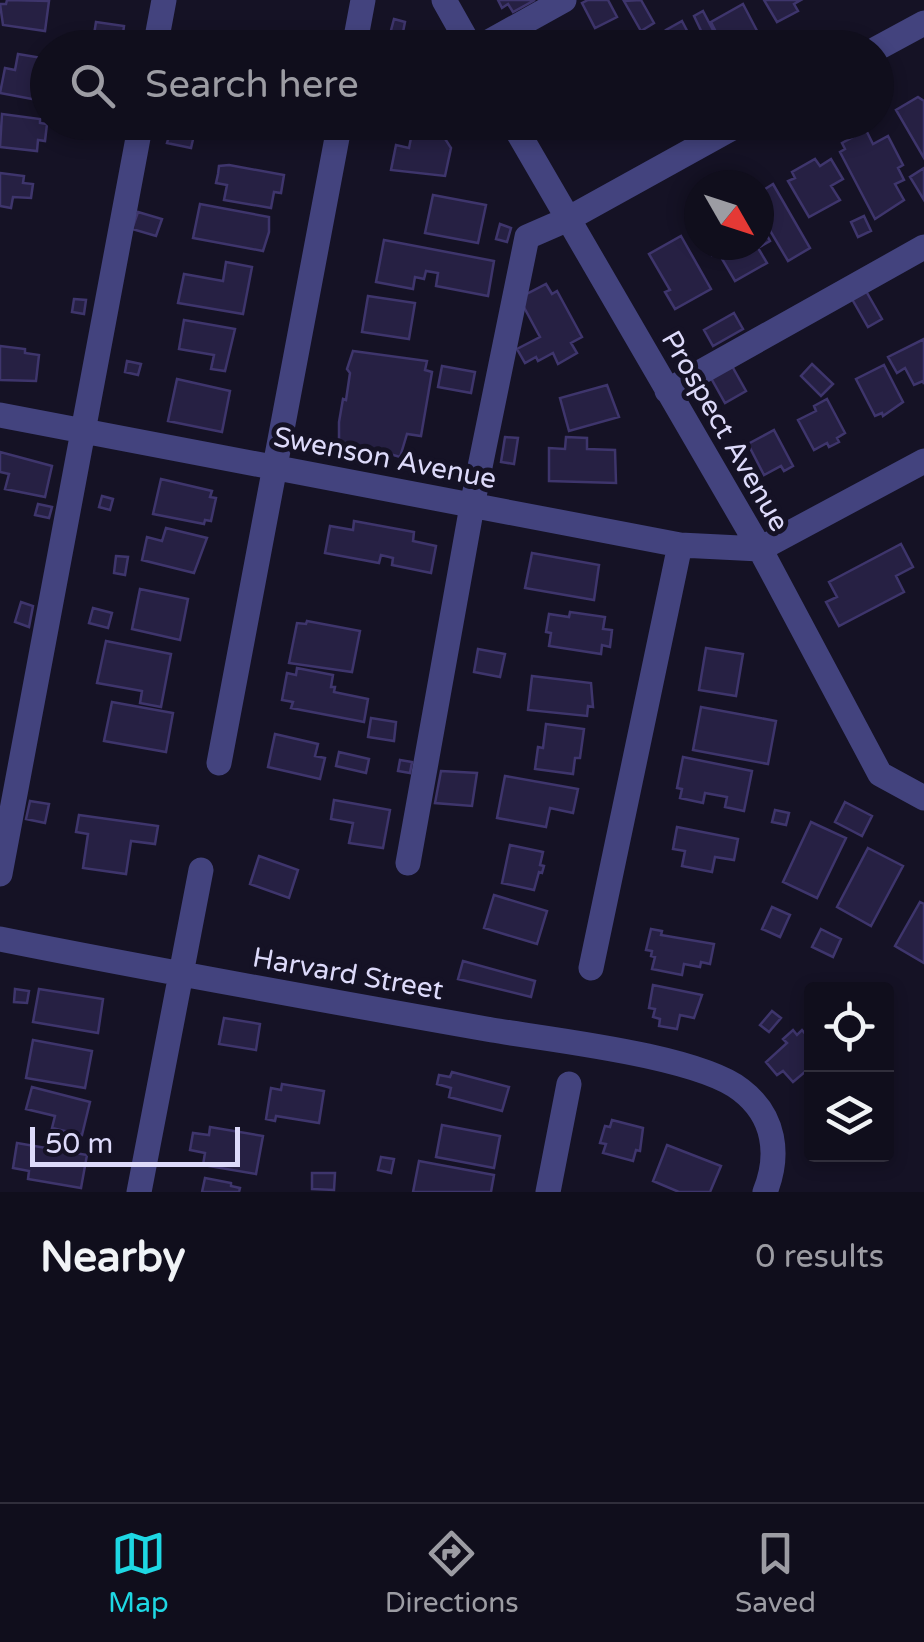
<!DOCTYPE html>
<style>
:root{--surface:#100e1c;--page:#1e1c29;--text:#f1f3f6;--muted:#9c9ca3;--line:#302e3b;--accent:#1ed7e3}
body{margin:0;font-family:"Varela Round",sans-serif;background:var(--page);color:var(--text)}
.controls{position:absolute;right:30px;bottom:30px;display:grid;overflow:hidden;border-radius:10px;box-shadow:0 5px 15px #0003}
.controls button{width:90px;height:90px;display:grid;place-items:center;padding:0;border:0;border-bottom:2px solid var(--line);background:var(--surface);color:var(--text);font:50px sans-serif}
.compass{position:absolute;left:684px;top:170px;width:90px;height:90px;border-radius:50%;background:var(--surface);box-shadow:0 5px 15px #0003;rotate:129deg}
.scale{position:absolute;left:30px;bottom:25px;width:210px;box-sizing:border-box;padding-left:10px;border:5px solid #dddafa;border-top:0;font-size:28px;line-height:35px;white-space:nowrap;color:#dddafa;-webkit-text-stroke:8px #151225;paint-order:stroke}
.list{margin:0;padding:0;list-style:none}
h2{display:flex;justify-content:space-between;align-items:center;height:130px;margin:0;padding:0 40px;font-size:42px}
h2 small{font-size:32px;font-weight:400;color:var(--muted)}
.icon{flex:none;width:55px;height:55px;fill:none;stroke:currentColor;stroke-width:2;stroke-linecap:round;stroke-linejoin:round}
.map{position:relative;flex:none;width:924px;height:1192px;overflow:hidden}
.search{position:absolute;background:var(--surface);box-shadow:0 5px 15px #0003;left:30px;right:30px;top:30px;height:110px;display:flex;align-items:center;gap:25px;box-sizing:border-box;padding:0 35px;border-radius:55px;color:var(--muted);font-size:38px}
.sheet{height:310px;background:var(--surface)}
nav{display:flex;justify-content:space-around;align-items:center;box-sizing:border-box;height:140px;border-top:2px solid var(--line);background:var(--surface);font-size:28px;color:var(--muted)}
nav a{display:grid;justify-items:center;gap:5px}
nav .on{color:var(--accent)}
.map>svg:first-child{display:block}
.building{fill:#262043;stroke:#3e356c;stroke-width:2.5}
.lines{fill:none;stroke-linecap:round;stroke-linejoin:round}
.minor{stroke:#43437e;stroke-width:25}
.labels{text-anchor:middle;dominant-baseline:central;stroke-width:10;stroke-linejoin:round;paint-order:stroke}
.street-label{font-size:28px;fill:#dddafa;stroke:#151225}
</style>
<div class="map">
<svg width="924" height="1192" viewBox="0 0 924 1192">
<rect width="100%" height="100%" fill="#151225"/>
<path class="building" d="M7,0l42,1 -4,30 -42,-6 -3,-21h6z
M498,0h37l-22,12 -5,-8 -6,4z
M588,0h20l9,17 -22,11 -13,-25z
M641,0l13,23 -13,8 -17,-30z
M764,0h37l-7,4 4,7 -21,11z
M743,4l23,44h-42l-13,-26z
M703,11l12,23 -10,5 -11,-23z
M394,19l11,3 -3,15 -12,-3z
M682,21l14,27h-37l13,-8 -6,-10z
M96,22l28,4 -3,22 -29,-1z
M270,38l39,10h-42z
M18,54l30,5v43l-48,-9 5,-25 10,2z
M918,97l6,4v57l-28,-48z
M2,114l38,5v4l7,1 -2,17 -7,-1 -1,11 -37,-4z
M155,122h30l-1,8 -30,-4z
M230,122h73l-3,16z
M413,128l29,6 9,14 -6,28 -54,-6 5,-25 13,3z
M171,130l23,5 -3,13 -24,-5z
M866,130l7,14 15,-8 15,29 -5,3 6,12 -9,4 9,16 -29,19 -35,-67 5,-3 -3,-6z
M815,159l5,7 11,-7 12,20 -12,7 9,14 -31,17 -21,-36 7,-3 -3,-6z
M229,165l55,10 -3,18 -7,-1 -3,16 -47,-8 3,-15 -11,-2 2,-9 1,-8z
M924,168v32l-14,-23z
M0,173l24,3 -1,7 10,1 -2,14 -18,-1 -2,11 -11,-2z
M773,184l37,64 -22,13 -29,-49v-19z
M433,195l53,10 -8,38 -53,-10z
M200,204l69,13v15l-6,19 -70,-13z
M138,212l24,7 -6,17 -24,-7z
M864,216l7,15 -13,6 -7,-15z
M759,221l11,20 -12,7 9,15 -32,18 -17,-29 -6,3 -5,-10h52z
M500,224l11,4 -4,14 -11,-3z
M681,236l30,53 -36,20 -10,-17 5,-2 -21,-36z
M384,240l110,21 -6,35 -52,-10 2,-13 -12,-2 -2,8 -9,-2 -2,12 -37,-7z
M226,262l26,5 -9,47 -65,-11 6,-29 39,7z
M546,284l6,10 5,-3 25,46 -11,6 6,10 -19,11 -5,-11 -15,8 -2,-4 -11,6 -8,-14 23,-12 -21,-39z
M866,291l16,28 -14,8 -16,-28z
M368,296l47,7 -6,36 -47,-7z
M74,299l12,1 -2,14 -12,-2z
M734,313l9,16 -30,17 -9,-16z
M184,320l51,9 -10,42 -14,-2 3,-14 -35,-6z
M924,339v45l-1,-3 -9,4 -9,-17 -8,5 -9,-16z
M0,346l25,3v4l14,2 -3,26 -36,-1z
M353,351l74,10 -2,9 7,2 -11,64 -14,-2 -7,23 -24,-7 -24,-2v-4l-13,-2v-20l4,-23 3,1 4,-27 -3,-4z
M127,361l14,3 -3,11 -13,-3z
M812,364l21,20 -12,12 -20,-20z
M884,365l19,37 -20,14 -1,-3 -7,3 -19,-37z
M442,366l33,6 -4,21 -33,-6z
M732,366l14,25 -21,12 -14,-25z
M177,379l53,12 -8,41 -54,-11z
M607,385l12,32 -50,14 -9,-33z
M827,399l18,34 -8,5 2,4 -10,5 -2,-4 -13,7 -16,-30 18,-9 -2,-5z
M774,430l19,36 -9,5 -3,-5 -17,9 -16,-31z
M505,437l13,1 -4,26 -13,-2z
M566,437l21,1v11l28,1 1,33 -67,-2v-33l16,1z
M0,452l52,14 -7,31 -40,-8 4,-15 -9,-2z
M161,479l51,12 -2,6 6,1 -5,23 -6,-1 -1,4 -51,-10z
M102,496l11,3 -3,11 -11,-3z
M38,504l14,3 -3,11 -14,-3z
M354,521l60,11 -1,9 23,5 -5,27 -39,-8 1,-7 -12,-3 -2,8 -54,-10 5,-27 23,4z
M166,528l41,10 -13,35 -52,-13 5,-23 15,4z
M901,544l12,23 -17,9 8,16 -65,34 -13,-24 11,-5 -8,-15z
M532,553l67,12 -5,35 -69,-12z
M116,556l12,1 -3,18 -11,-2z
M140,589l48,10 -8,41 -48,-11z
M21,602l12,4 -4,21 -14,-5z
M93,608l19,5 -4,15 -19,-5z
M570,612l35,5 -2,12 9,1 -2,17 -8,-2 -1,9 -52,-8 2,-13 -5,-1 3,-18 20,3z
M307,621l53,10 -8,41 -63,-9 8,-40 9,1z
M106,641l65,13 -10,53 -21,-4 2,-12 -45,-8z
M706,648l37,6 -7,42 -37,-6z
M478,649l27,5 -5,23 -26,-5z
M297,668l36,7 -2,12h4l-1,5 34,7 -4,23 -73,-14 2,-6 -11,-2 5,-27 9,2z
M532,676l59,7 2,24 -5,-1 -1,10 -59,-6z
M112,702l61,11 -7,39 -62,-11z
M701,707l75,14 -8,43 -75,-14z
M371,718l25,4 -2,19 -26,-4z
M546,724l38,5 -4,29h-5l-2,16 -38,-5 3,-22 5,1z
M275,734l43,10 -3,12 10,2 -5,21 -52,-12z
M339,752l30,7 -3,14 -30,-7z
M683,757l69,14 -8,40 -19,-4 2,-10 -22,-4 -2,10 -23,-5 2,-9 -5,-1z
M400,760l12,2 -2,11 -12,-2z
M441,771l36,2 -5,33 -37,-3z
M505,776l73,13 -5,24 -23,-5 -4,19 -49,-9z
M334,800l56,10 -7,38 -34,-5 4,-20 -22,-4z
M30,801l19,3 -4,19 -19,-4z
M845,802l27,14 -10,20 -27,-14z
M775,810l14,3 -3,12 -14,-3z
M79,815l79,11 -3,18 -24,-3 -5,33 -43,-6 5,-34 -12,-2z
M811,822l35,16 -29,60 -34,-16z
M677,827l61,12 -4,21 -19,-3 -3,15 -30,-6 3,-15 -12,-2z
M510,845l33,7 -3,13 4,1 -2,7 -3,-1 -5,18 -32,-7z
M868,848l35,18 -32,60 -34,-19z
M259,856l39,14 -9,28 -39,-14z
M494,895l53,16 -10,33 -53,-16z
M920,902l4,2v59l-29,-17z
M772,907l18,8 -10,22 -18,-8z
M651,929l11,2 -1,4 53,9 -4,20 -9,-2 -1,5 -16,-3 -2,11 -30,-6 3,-12 -4,-1 1,-5 -6,-1z
M821,929l20,10 -8,18 -21,-10z
M463,961l72,20 -4,16 -73,-18z
M653,985l49,10 -8,23 -14,-3 -3,14 -18,-3 1,-7 -7,-2 2,-8 -6,-1z
M15,989l14,2 -2,12 -13,-1z
M39,989l64,10 -5,34 -65,-11z
M772,1011l9,7 -12,14 -9,-7z
M224,1018l36,6 -4,26 -37,-6z
M793,1030l4,5 5,-5 10,12v24l-19,16 -10,-11 -6,4 -11,-13 21,-19 -4,-4z
M33,1040l59,11 -7,37 -59,-10z
M452,1072l57,15 -7,24 -53,-14 2,-9 -14,-4 2,-9 11,2z
M282,1084l42,7 -5,32 -43,-7 -1,5 -9,-2 5,-31 10,2z
M32,1087l58,15 -8,33 -30,-7 3,-12 -29,-7z
M612,1120l31,8 -3,23 -4,-1 -3,11 -30,-8 3,-9 -6,-1 5,-17 5,1z
M442,1125l58,11 -6,32 -58,-11z
M210,1127l53,9 -7,38 -53,-9 2,-12 -15,-3 3,-17 16,2z
M17,1143l70,12 -6,33 -53,-9 1,-8 -16,-3z
M667,1145l54,21 -11,26h-31l-26,-11z
M381,1157l13,2 -3,14 -13,-3z
M419,1161l75,14 -3,17h-78z
M312,1173h23l-1,17 -22,-1z
M205,1178l26,5v3l9,2 -1,4h-37z"/>
<g class="lines">
<path class="minor" d="M444,0l27,48
M155,48l9,-48
M354,48l9,-48
M478,48l86,-48
M876,49l48,-26
M512,122l248,427 120,225 44,24
M667,391l257,-144
M0,415l680,130 80,4 164,-88
M219,763l121,-641
M408,863l64,-357 55,-269 39,-17 177,-98
M0,874l141,-752
M0,939c164,33 328,62 492,91 60,10 206,26 249,60 34,26 39,65 24,102
M591,968l89,-423
M139,1192l62,-322
M548,1192l21,-108"/>
</g>
<g class="labels">
<g class="street-label">
<text transform="translate(725 431) rotate(60)">Prospect Avenue</text>
<text transform="translate(385 458) rotate(11)">Swenson Avenue</text>
<text transform="translate(348 974) rotate(10)">Harvard Street</text>
</g>
</g>
</svg>
<div class="controls">
<button><svg class="icon" aria-label="locate" viewBox="0 0 24 24"><circle cx="12" cy="12" r="6"/><path d="M12 2v4M12 18v4M2 12h4M18 12h4"/></svg></button>
<button><svg class="icon" aria-label="layers" viewBox="0 0 24 24"><path d="M12 4l9 5-9 5-9-5zM3 14l9 5 9-5"/></svg></button>
</div>
<svg class="compass" viewBox="-18 -18 36 36"><path d="M0-13l5 13h-10z" fill="#e53935"/><path d="M0 13l5-13h-10z" fill="#9c9ca3"/></svg>
<div class="scale">50 m</div>
<div class="search"><svg class="icon" aria-label="search" viewBox="0 0 24 24"><circle cx="10" cy="10" r="6"/><path d="M15 15l6 6"/></svg>Search here</div>
</div>
<section class="sheet">
<h2>Nearby<small>0 results</small></h2>
<ul class="list">
</ul>
</section>
<nav>
<a class="on"><svg class="icon" aria-label="map" viewBox="0 0 24 24"><path d="M3 6l6-2 6 2 6-2v14l-6 2-6-2-6 2zM9 4v14M15 6v14"/></svg>Map</a>
<a><svg class="icon" aria-label="directions" viewBox="0 0 24 24"><path d="M12 3l9 9-9 9-9-9zM9 14v-3h6M13 9l2 2-2 2"/></svg>Directions</a>
<a><svg class="icon" aria-label="saved" viewBox="0 0 24 24"><path d="M7 4h10v16l-5-4-5 4z"/></svg>Saved</a>
</nav>
